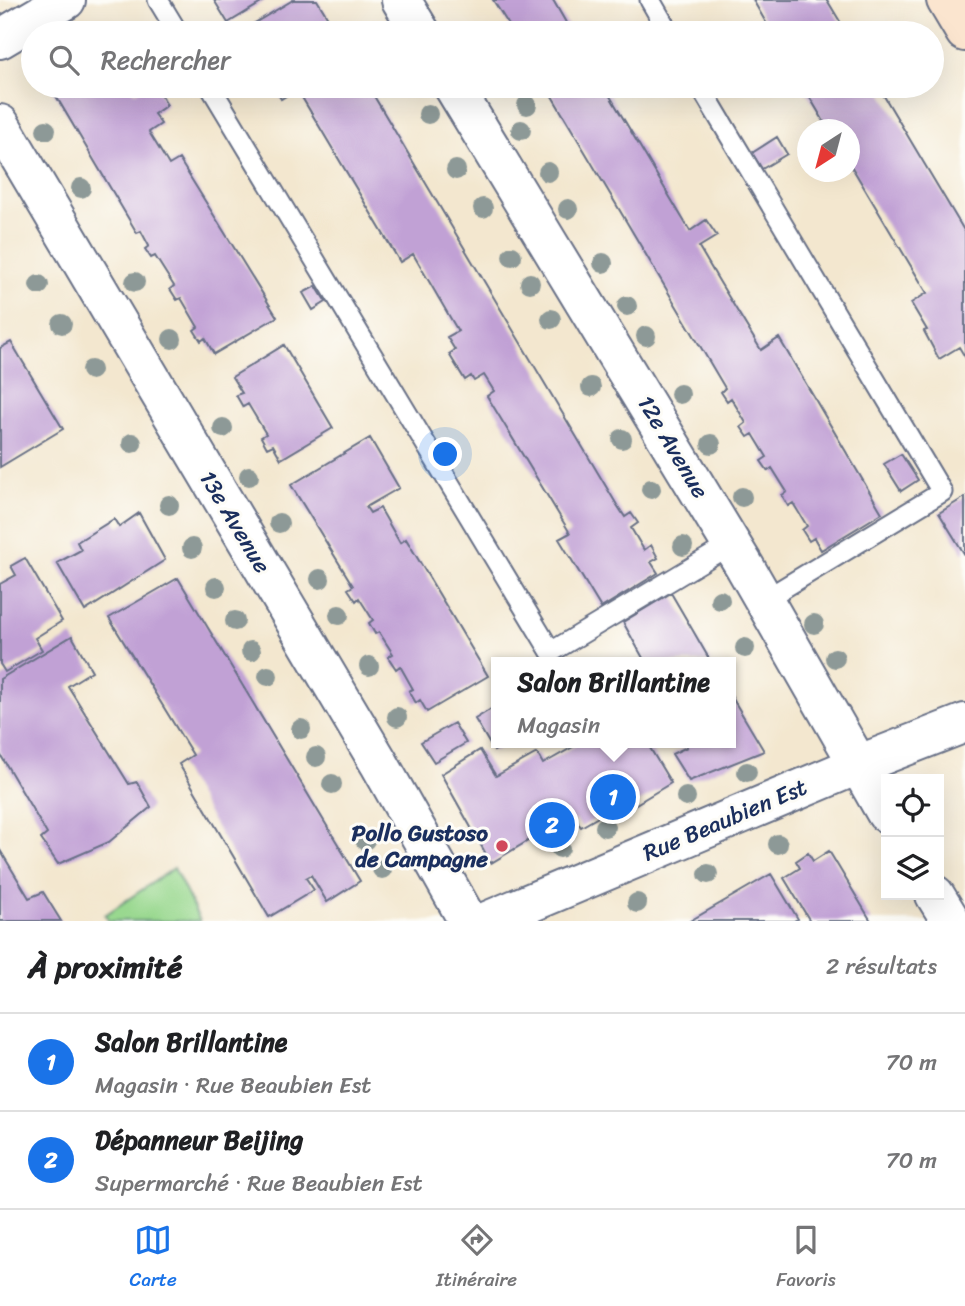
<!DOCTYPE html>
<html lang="fr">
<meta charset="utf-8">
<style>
:root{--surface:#fff;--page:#f2f2f2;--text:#202124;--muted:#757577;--line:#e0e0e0;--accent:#1a73e8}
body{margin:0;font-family:Sriracha,sans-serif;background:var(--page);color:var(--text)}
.controls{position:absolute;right:21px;bottom:21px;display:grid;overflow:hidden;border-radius:0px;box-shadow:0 7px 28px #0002}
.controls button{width:63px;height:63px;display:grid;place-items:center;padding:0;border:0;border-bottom:2px solid var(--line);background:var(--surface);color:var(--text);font:35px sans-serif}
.compass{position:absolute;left:797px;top:119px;width:63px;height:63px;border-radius:50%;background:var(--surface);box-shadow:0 7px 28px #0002;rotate:216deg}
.you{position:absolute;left:446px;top:455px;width:24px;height:24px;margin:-18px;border:5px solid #fff;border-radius:50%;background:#1a73e8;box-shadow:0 0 0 10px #1a73e833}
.badge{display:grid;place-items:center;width:46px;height:46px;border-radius:50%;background:var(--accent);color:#fff;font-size:23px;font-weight:700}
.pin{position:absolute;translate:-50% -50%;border:4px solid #fff;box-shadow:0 2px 7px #0006}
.popup{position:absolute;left:491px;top:657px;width:245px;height:91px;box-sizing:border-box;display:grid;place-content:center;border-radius:0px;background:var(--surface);filter:drop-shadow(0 2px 5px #0005);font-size:23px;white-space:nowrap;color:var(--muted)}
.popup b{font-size:26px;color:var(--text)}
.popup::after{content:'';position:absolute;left:50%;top:100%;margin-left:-14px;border:14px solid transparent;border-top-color:var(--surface)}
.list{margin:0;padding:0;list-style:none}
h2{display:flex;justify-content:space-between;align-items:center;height:91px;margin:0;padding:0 28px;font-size:30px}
h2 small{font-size:23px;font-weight:400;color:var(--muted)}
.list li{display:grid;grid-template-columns:46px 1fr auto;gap:21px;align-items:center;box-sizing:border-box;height:98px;padding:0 28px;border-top:2px solid var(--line)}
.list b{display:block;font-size:26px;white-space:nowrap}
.list p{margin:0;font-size:23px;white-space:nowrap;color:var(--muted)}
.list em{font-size:23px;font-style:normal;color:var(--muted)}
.icon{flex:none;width:38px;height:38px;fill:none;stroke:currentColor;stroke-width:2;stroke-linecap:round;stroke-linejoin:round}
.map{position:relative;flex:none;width:965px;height:921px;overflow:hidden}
.search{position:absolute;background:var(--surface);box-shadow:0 7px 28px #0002;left:21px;right:21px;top:21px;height:77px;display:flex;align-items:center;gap:18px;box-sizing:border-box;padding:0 24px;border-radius:38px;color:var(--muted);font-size:26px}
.sheet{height:287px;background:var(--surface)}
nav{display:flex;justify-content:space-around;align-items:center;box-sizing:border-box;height:98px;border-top:2px solid var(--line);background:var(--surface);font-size:19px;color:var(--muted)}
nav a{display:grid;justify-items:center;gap:4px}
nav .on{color:var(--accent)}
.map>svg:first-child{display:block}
.green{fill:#99d88f;stroke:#5a8476;stroke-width:2}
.building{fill:#c1a1d5}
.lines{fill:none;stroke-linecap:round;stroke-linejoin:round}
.service-casing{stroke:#676f86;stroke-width:23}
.minor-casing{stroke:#676f86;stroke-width:42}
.tertiary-casing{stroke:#676f86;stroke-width:42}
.secondary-casing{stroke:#676f86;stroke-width:42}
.service{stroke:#fff;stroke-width:19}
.minor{stroke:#fff;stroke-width:38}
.tertiary{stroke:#fff;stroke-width:38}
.secondary{stroke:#fbe5cf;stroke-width:38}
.tree{fill:#8d9997}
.poi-dot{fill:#d1495b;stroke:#fdfcf7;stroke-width:2.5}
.labels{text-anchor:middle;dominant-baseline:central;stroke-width:6;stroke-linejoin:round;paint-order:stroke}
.street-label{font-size:23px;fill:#1b2f5e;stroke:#fdfcf7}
.poi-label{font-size:23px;font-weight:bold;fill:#1b2f5e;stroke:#fdfcf7;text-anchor:end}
</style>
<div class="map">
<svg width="965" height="921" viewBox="0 0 965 921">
<rect width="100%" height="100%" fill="#fdfcf7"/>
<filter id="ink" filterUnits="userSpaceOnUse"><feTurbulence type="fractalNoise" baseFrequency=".0143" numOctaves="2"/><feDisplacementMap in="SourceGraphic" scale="14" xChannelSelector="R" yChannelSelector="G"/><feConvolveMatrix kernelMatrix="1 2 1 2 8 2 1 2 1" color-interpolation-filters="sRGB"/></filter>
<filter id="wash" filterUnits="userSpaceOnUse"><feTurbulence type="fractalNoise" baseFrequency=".00686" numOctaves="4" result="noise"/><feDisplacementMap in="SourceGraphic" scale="28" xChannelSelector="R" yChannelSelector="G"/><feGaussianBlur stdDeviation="1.57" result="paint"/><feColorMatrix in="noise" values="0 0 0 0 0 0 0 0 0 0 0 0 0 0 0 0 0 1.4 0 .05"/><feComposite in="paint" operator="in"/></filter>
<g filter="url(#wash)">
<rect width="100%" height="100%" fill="#f3e7cf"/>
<path class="green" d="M174,868l26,53h-91l-4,-6z"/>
<g id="blocks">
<path class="building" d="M214,0h52l-38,23z
M293,0h24l16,26 5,1 4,6h-84l-5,-9z
M493,0h60l19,33h-58z
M753,0h74l20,33h-75z
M61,86h69l5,7 12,-7h8l12,19 -13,9 7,10 -12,8 20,33 10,-6 98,158 -63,37 -9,-16 -4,3 -7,-11 4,-3 -17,-29 -4,2 -7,-11 4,-3 -19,-30 -4,2 -6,-9 4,-3 -8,-15 -4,2 -84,-142z
M273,86h95l249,419 8,12 6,-4 7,10 -7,5 13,22 7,-5 7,13 -7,4 7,11 -57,35 -42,-69 11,-6 -83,-137 7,-5 -10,-16 -10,6 -3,-5 -6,4 -16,-26 6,-4 -8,-13 11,-6 -45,-77 -13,8 -103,-173 -16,10z
M546,86h58l86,145 16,-11 11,16 -18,11 20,34 42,69 18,-12 103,175 -61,37 -7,-12 -5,3 -7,-11 5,-4 -14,-23 -5,3 -6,-11 5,-3 -15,-24 -4,3 -7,-10 6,-4 -14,-23 -5,3 -7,-10 5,-4 -7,-12 -8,-13 -4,3 -6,-9 4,-4z
M803,86h75l87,146v125l-6,-10 -20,12 -15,-28 3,-1 -16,-27 16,-10 -77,-129v-34h-21z
M777,137l10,17 -25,15 -10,-16z
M316,286l10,16 -13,8 -10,-17z
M11,342l52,87 -63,38v-119z
M284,345l49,83 -52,31 -8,-14 -6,3 -6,-11 5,-3 -18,-30 -5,3 -7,-12 6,-2 -10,-16z
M370,438l29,50 -33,19 4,6 10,-5 20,35 6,-4 82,137 -61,36 -7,-12 -4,3 -7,-12 4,-2 -13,-23 -4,3 -8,-12 5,-3 -14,-22 -4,2 -6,-11 4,-3 -14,-22 -3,3 -8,-12 5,-3 -62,-101z
M901,454l17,26 -17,11 -17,-27z
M965,497v58l-26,-42z
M139,513l26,47 -80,51 -28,-48 24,-13 -4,-8 37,-23 5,8z
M25,558l37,63 -27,17 7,12 -37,22 -5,-8v-80l16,-9 -5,-9z
M178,578l182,303 -33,21 -16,-27 -5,3 8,12 -45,27 -90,-153 14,-9 -84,-137z
M671,593l21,36 19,33h-65l-3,-4 -20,-36z
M72,636l20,35 -24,15 61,98 8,-2 14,25 -42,35 -51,22 -17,-25 6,-5 -47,-80v-75z
M730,694l34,57 -75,30 -17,-27 15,-7 -2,-4h45z
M496,706v37h11l-13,8 -19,-32z
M454,723l12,20 -32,19 -13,-20z
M580,743h67l24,40 -35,21 -5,-6 -50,29 -5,-7 -40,24 -3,-6 -42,25 -50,-89 39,-24 16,26 41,-23 6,11z
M0,850l29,48 14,-6 18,29h-61z
M829,851l42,70h-61l-26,-43 16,-10 -4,-7 12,-8 5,8z
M771,874l27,45 -4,2h-104z"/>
</g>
</g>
<g filter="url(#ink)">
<use href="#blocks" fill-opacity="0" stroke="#676f86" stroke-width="2"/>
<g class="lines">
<g class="service-casing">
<path id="service" d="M158,0l20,33
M650,0l19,33
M210,86l341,566 180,-108
M700,86l242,406 -178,108"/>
</g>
<g class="minor-casing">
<path id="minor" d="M401,0l20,33
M0,39l66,-39
M453,86l292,481 141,246
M0,124l379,639 89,158
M935,895l16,26"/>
</g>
<g class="tertiary-casing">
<path id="tertiary" d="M487,921l373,-157 105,-41"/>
</g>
<g class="secondary-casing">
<path id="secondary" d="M946,0l19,32"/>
</g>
<use href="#service" class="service"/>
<use href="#minor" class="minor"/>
<use href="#tertiary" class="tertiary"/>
<use href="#secondary" class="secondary"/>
</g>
<g class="tree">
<circle cx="527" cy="105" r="10"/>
<circle cx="428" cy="114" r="10"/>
<circle cx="46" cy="130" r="10"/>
<circle cx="521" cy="130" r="10"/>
<circle cx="456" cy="170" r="10"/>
<circle cx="548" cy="172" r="10"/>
<circle cx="81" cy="188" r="10"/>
<circle cx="483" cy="208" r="10"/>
<circle cx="568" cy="209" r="10"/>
<circle cx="512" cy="256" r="10"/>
<circle cx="603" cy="263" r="10"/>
<circle cx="135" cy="282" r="10"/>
<circle cx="530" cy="283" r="10"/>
<circle cx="39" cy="285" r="10"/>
<circle cx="627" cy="306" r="10"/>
<circle cx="551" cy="319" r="10"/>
<circle cx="62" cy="324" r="10"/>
<circle cx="646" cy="336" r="10"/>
<circle cx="172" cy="339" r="10"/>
<circle cx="91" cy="370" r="10"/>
<circle cx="591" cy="387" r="10"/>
<circle cx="680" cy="394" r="10"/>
<circle cx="223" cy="428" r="10"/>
<circle cx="622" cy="439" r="10"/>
<circle cx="132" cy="443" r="10"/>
<circle cx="711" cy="444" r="10"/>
<circle cx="249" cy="476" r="10"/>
<circle cx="651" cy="489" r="10"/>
<circle cx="742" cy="497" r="10"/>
<circle cx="169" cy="505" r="10"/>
<circle cx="279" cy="523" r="10"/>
<circle cx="683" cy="546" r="10"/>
<circle cx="192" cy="548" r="10"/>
<circle cx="320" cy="579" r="10"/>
<circle cx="216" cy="587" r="10"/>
<circle cx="720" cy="600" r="10"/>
<circle cx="339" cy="615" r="10"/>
<circle cx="235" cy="621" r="10"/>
<circle cx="814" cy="624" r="10"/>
<circle cx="745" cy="648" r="10"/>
<circle cx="251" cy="651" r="10"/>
<circle cx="835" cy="658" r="10"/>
<circle cx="369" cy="666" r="10"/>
<circle cx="268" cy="676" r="10"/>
<circle cx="397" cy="717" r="10"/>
<circle cx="301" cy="729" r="10"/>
<circle cx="316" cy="757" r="10"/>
<circle cx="747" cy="772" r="10"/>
<circle cx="332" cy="784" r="10"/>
<circle cx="686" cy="797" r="10"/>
<circle cx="605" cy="827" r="10"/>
<circle cx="365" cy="840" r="10"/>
<circle cx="778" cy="844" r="10"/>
<circle cx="560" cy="848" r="10"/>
<circle cx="382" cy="869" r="10"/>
<circle cx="708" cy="874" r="10"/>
<circle cx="637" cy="903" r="10"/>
</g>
</g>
<circle class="poi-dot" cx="502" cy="846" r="7"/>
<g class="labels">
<g class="street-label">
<text transform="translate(673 447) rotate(59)">12e Avenue</text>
<text transform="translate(235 522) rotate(59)">13e Avenue</text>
<text transform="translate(725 820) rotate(-23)">Rue Beaubien Est</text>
</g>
<g class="poi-label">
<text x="488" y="833">Pollo Gustoso<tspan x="488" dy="26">de Campagne</tspan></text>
</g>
</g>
</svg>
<div class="controls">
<button><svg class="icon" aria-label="locate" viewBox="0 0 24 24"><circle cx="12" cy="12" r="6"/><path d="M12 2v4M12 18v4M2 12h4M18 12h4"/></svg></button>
<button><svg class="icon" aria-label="layers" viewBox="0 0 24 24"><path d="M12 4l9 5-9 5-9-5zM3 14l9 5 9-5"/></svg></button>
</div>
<svg class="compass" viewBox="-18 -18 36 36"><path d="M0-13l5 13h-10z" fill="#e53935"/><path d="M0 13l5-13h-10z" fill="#757577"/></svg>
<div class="you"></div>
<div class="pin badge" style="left:613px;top:797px">1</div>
<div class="popup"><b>Salon Brillantine</b>Magasin</div>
<div class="pin badge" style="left:552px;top:825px">2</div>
<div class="search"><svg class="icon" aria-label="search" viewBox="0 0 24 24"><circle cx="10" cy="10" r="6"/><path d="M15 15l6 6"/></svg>Rechercher</div>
</div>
<section class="sheet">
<h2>À proximité<small>2 résultats</small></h2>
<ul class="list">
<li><span class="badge">1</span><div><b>Salon Brillantine</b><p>Magasin · Rue Beaubien Est</p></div><em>70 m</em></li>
<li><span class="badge">2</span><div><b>Dépanneur Beijing</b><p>Supermarché · Rue Beaubien Est</p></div><em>70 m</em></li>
</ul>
</section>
<nav>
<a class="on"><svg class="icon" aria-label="map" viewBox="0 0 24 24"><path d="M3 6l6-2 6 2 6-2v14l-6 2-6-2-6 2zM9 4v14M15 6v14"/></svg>Carte</a>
<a><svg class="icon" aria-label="directions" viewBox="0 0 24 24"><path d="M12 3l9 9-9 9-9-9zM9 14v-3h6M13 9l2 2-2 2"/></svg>Itinéraire</a>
<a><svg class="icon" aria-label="saved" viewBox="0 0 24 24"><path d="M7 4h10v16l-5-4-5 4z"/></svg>Favoris</a>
</nav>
